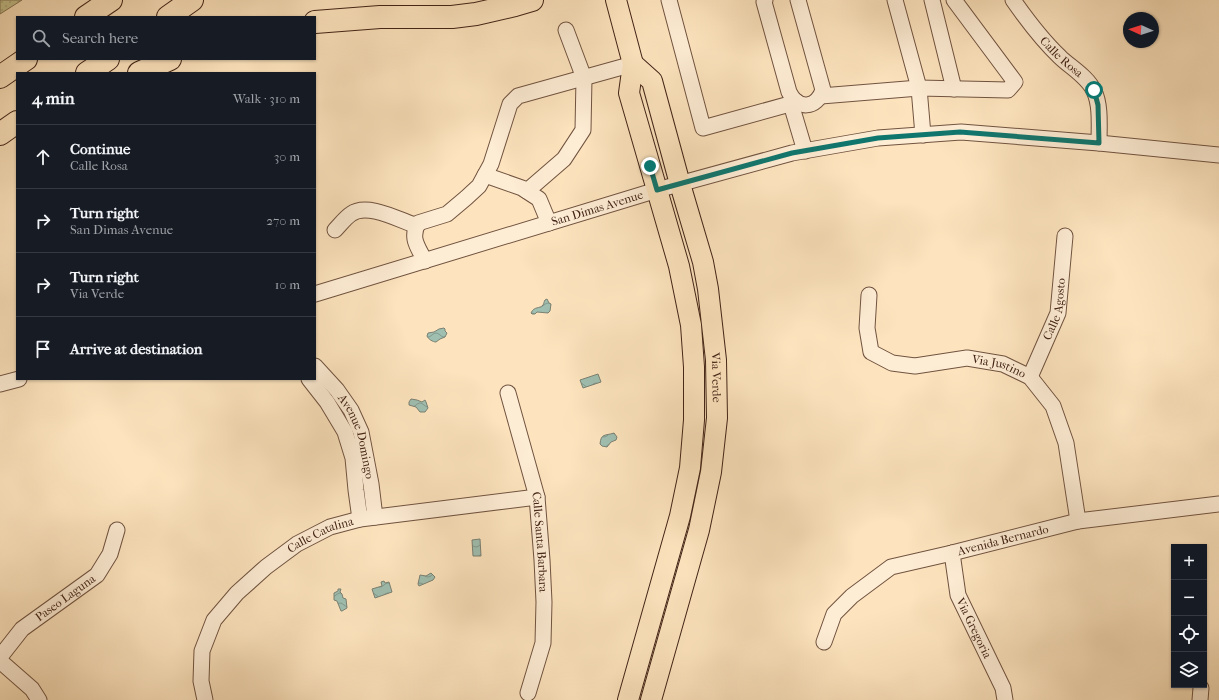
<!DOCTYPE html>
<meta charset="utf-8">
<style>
:root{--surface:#171b24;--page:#242831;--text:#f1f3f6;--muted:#9ea1a6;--line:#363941}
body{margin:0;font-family:"IM FELL French Canon",serif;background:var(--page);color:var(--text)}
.controls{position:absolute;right:12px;bottom:12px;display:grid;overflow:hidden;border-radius:0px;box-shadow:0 1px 3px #0004}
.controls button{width:36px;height:36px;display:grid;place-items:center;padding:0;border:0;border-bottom:1px solid var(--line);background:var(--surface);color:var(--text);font:20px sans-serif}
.compass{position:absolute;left:1123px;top:12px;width:36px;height:36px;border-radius:50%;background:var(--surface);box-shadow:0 1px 3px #0004;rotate:273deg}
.stop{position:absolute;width:12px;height:12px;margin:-9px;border:3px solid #0f766e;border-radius:50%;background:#fff}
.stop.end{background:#0f766e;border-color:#fff;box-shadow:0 1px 4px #0008}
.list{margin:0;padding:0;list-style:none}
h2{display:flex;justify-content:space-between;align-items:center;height:52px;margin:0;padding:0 16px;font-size:17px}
h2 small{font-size:13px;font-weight:400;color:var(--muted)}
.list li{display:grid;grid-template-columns:26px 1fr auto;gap:12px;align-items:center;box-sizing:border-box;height:64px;padding:0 16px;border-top:1px solid var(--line)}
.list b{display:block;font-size:15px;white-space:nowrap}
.list p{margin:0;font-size:13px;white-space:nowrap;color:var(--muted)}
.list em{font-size:13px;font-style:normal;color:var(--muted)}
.icon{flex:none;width:22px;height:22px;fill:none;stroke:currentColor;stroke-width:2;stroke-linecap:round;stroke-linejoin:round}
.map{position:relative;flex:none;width:1219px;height:700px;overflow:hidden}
.search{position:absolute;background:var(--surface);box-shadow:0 1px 3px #0004;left:16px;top:16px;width:300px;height:44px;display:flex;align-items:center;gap:10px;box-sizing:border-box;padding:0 14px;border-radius:0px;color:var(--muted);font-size:15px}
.panel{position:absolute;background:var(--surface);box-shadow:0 1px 3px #0004;left:16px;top:72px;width:300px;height:308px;border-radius:0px}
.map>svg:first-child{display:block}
.park{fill:url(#park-dots);stroke:#837252}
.water{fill:url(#water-waves);stroke:#7a8173}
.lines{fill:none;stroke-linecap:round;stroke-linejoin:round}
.minor-casing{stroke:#715340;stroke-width:17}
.major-casing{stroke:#422316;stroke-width:22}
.highway-casing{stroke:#422316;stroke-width:24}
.minor{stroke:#feedd5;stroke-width:15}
.major{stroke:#fde4be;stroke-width:20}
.highway{stroke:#fde4be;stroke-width:22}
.route{stroke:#0f766e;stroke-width:5}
.labels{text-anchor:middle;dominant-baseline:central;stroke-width:3;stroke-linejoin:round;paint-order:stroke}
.street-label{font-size:12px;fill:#422316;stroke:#feedd5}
</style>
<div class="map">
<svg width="1219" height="700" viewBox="0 0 1219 700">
<defs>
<pattern id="park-dots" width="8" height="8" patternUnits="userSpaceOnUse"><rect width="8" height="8" fill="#c4c28e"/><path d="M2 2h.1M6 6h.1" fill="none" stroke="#aaa67a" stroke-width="1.8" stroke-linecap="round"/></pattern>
<pattern id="water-waves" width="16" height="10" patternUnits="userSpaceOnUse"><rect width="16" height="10" fill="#9fbfb1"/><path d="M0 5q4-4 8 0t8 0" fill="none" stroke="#839b8f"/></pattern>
</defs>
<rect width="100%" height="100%" fill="#fde4be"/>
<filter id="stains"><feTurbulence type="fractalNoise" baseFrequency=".005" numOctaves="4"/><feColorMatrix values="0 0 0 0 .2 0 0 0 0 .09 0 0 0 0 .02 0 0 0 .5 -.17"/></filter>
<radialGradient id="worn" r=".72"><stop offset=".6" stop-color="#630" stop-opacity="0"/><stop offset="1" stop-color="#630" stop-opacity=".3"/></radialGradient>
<path class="park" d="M0,0h22l-22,14z"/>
<path class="water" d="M547,299l2,4 2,1 -1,7 -2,2 -11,-1 -2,2h-3l-1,-1c3,-7 9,-4 12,-8 1,-1 1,-4 2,-5z
M444,328l1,1v2l2,2 -2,4 -5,2 -4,3c-3,0 -8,-3 -9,-6l1,-3 6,-1 5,-3z
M598,374l3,8 -18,6 -3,-8z
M411,399l6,1 5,2 3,-2 1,2 2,6 -3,4h-5l-4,-5 -7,-2v-3z
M614,433l3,4 -1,3 -5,2 -4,5 -5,-1 -2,-2c1,-11 5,-8 14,-11z
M480,539l1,17h-8l-1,-16z
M431,573l4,4 -2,3 -14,6 -1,-2 2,-9 6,1z
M384,581l1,2 4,-1 3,10 -17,6 -3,-9 10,-3 -1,-4z
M338,589h3l-1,3 2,2 1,4 3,1 1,9 -5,3h-1l-4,-10 -3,-1v-7l4,-2z"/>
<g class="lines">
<g class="minor-casing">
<g id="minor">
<path d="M669,0l34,128 94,-26"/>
<path d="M765,0l-1,2 25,90c9,18 27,17 34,-2l-25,-90"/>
<path d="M895,0l24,88 4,47"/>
<path d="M932,0l22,89"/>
<path id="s1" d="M1013,0c14,20 29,40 47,57 10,10 28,20 34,34 7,14 5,36 5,52"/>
<path d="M821,96l98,-8 89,2 7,-8 -61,-82"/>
<path d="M791,104l14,47"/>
<path d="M485,175l37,13 17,11 10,24"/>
<path d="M527,191l37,-32 19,-29 1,-52 -18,-48"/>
<path d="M335,230c5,-5 10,-12 16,-16 16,-12 48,6 66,12"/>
<path d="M425,261c-7,-14 -15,-22 -7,-38l29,-9 19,-16 13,-12 12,-22 19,-60 8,-8 115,-32"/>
<path id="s2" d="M315,294l342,-104 135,-37 86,-15 83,-6 138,11 120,12"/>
<path id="s3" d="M869,295l-2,33 4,24 21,11 23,3 52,-8 36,6 27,13 23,29 13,37 12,78"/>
<path id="s4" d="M315,366l22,24 14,20 10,22 10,52 4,33"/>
<path id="s5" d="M1030,377l28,-64 7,-77"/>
<path d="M309,379l18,23 18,30 8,26 3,32 4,29"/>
<path d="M0,384l19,-5"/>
<path id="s6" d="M508,393l29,104 5,63 2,42 -1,41 -15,50"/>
<path id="s7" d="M952,553l6,42 45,93 2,12"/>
<path id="s8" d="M824,642l10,-28 18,-18 39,-29 61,-14 126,-32 141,-17"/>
<path id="s9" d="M0,657l22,-28 75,-54 13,-21 7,-24"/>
<path d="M0,661l32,28 7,11"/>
<path id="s10" d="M205,700l-4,-19 1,-30 12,-31 23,-27 29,-26 31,-23 33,-17 30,-8 177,-22"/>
<path d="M1200,700l1,-12"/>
</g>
</g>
<g class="major-casing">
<g id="major">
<path d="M616,0l17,64 -4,29 50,173 12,59 3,42v53l-4,48 -10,48 -52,184"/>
<path id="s11" d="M633,64l19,17 28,103 23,78 5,27 8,71 1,58 -6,54 -12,58 -48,170"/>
</g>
</g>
<g class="highway-casing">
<path id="highway" d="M86,17l25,-17
M168,17l24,-17
M315,22l65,-5h72l24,-3 39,-9 17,-5
M87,73l21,-14
M139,73l31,-14
M0,77l26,-18
M0,134l17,-12"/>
</g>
<use href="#minor" class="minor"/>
<use href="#major" class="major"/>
<use href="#highway" class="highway"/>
</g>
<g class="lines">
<path class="route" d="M650,166l7,24 135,-37 86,-15 82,-6 139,11 -1,-38 -4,-15"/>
</g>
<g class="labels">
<g class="street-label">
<text stroke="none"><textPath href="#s1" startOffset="75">Calle Rosa</textPath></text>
<text stroke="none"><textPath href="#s2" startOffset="295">San Dimas Avenue</textPath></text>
<text stroke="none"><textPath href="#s5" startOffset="73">Calle Agosto</textPath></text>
<text stroke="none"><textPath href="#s3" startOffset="190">Via Justino</textPath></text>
<text stroke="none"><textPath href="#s11" startOffset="330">Via Verde</textPath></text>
<text stroke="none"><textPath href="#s4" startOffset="84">Avenue Domingo</textPath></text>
<text stroke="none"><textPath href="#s10" startOffset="221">Calle Catalina</textPath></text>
<text stroke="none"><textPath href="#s8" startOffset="219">Avenida Bernardo</textPath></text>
<text stroke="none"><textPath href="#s6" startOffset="153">Calle Santa Barbara</textPath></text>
<text stroke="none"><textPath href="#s9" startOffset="89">Paseo Laguna</textPath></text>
<text stroke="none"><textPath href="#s7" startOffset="79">Via Gregoria</textPath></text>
</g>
</g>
<rect width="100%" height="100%" filter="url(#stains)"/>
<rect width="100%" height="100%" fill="url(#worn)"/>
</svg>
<div class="controls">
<button>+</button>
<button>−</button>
<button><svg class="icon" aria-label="locate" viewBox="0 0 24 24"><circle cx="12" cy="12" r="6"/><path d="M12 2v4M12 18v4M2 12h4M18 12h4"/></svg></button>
<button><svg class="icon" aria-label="layers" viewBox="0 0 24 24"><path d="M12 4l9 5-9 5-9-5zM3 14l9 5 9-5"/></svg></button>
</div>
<svg class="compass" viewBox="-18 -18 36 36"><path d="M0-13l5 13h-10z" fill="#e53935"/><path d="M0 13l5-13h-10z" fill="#9ea1a6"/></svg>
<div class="stop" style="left:1094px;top:90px"></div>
<div class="stop end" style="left:650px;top:166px"></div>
<div class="search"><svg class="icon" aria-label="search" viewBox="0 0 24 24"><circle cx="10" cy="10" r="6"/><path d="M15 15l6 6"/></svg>Search here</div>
<section class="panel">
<h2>4 min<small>Walk · 310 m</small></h2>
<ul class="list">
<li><svg class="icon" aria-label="ahead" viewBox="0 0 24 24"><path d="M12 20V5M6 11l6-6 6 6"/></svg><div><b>Continue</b><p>Calle Rosa</p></div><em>30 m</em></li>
<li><svg class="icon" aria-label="right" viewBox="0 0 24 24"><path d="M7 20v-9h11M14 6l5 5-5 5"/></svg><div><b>Turn right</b><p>San Dimas Avenue</p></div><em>270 m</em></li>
<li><svg class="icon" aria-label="right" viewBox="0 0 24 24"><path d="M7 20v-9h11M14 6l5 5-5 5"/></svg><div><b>Turn right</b><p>Via Verde</p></div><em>10 m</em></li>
<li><svg class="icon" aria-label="arrive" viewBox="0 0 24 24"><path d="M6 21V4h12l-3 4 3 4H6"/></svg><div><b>Arrive at destination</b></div></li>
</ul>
</section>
</div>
